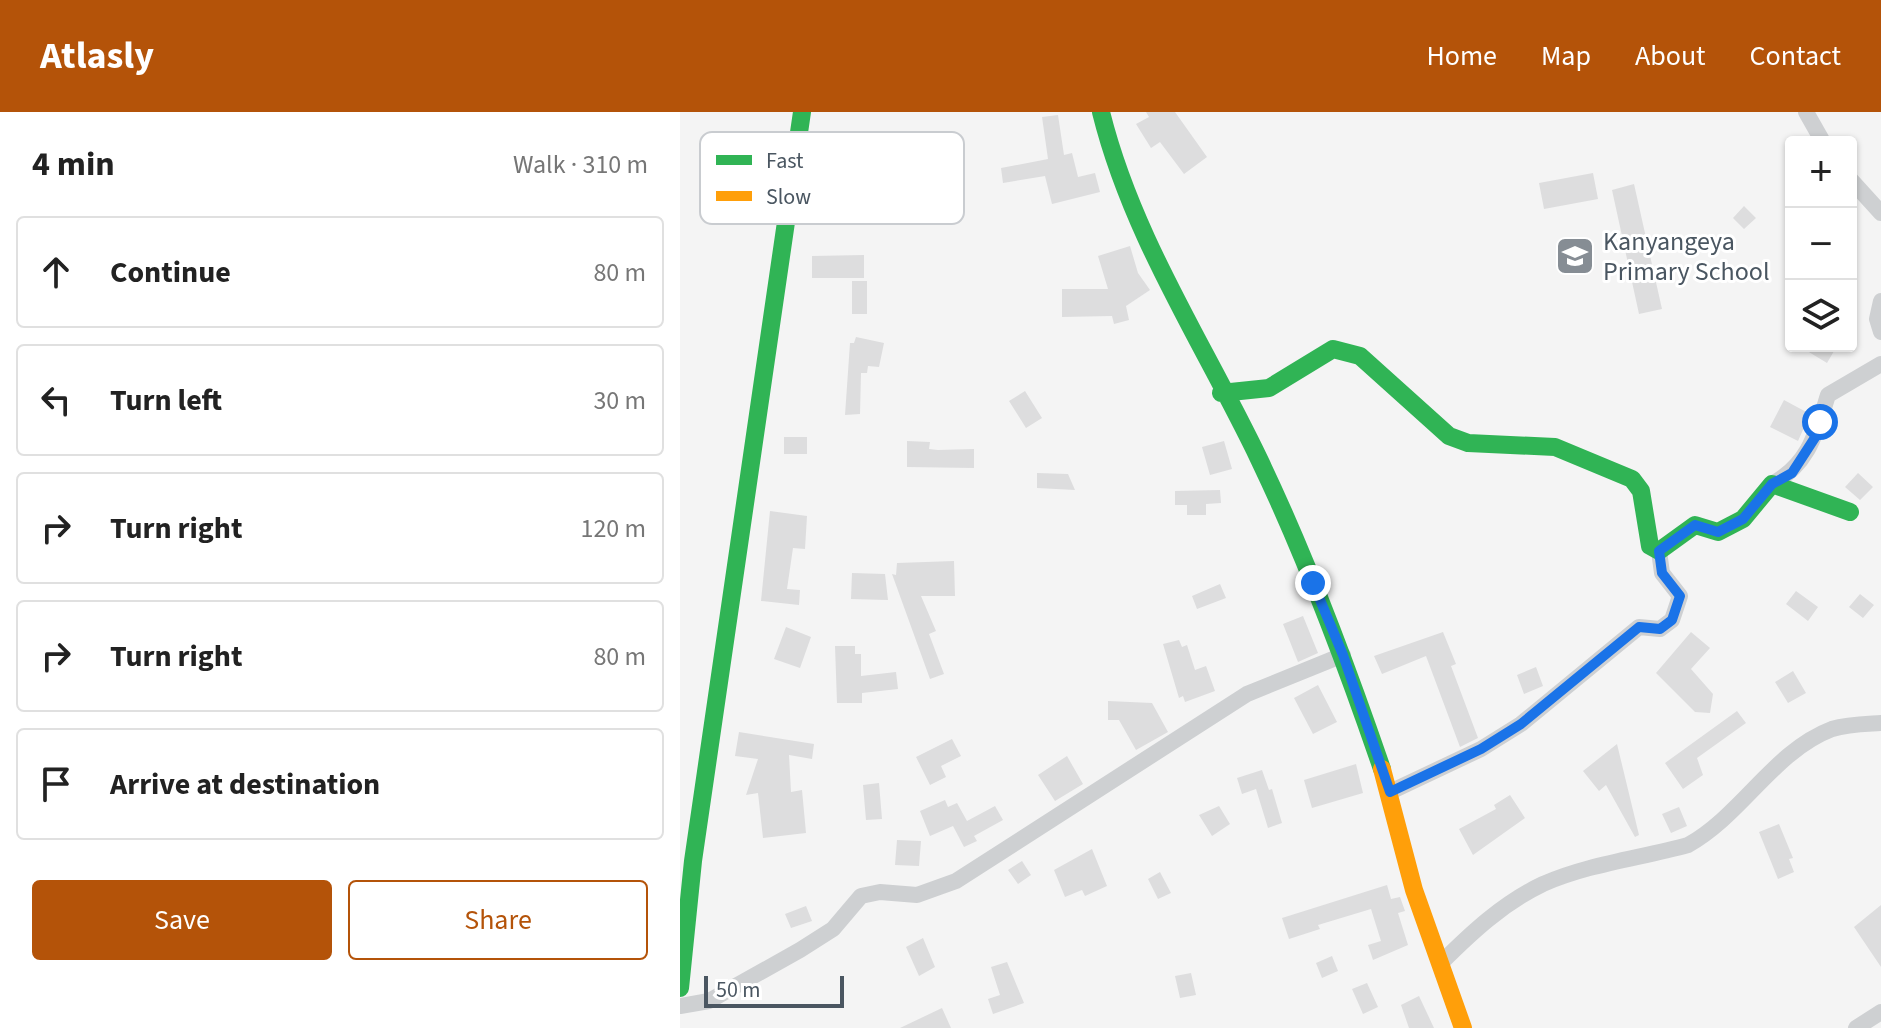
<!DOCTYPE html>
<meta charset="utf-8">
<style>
:root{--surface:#fff;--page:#f6f6f6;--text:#222;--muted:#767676;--line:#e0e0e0;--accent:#b45309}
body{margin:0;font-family:"Source Sans 3",sans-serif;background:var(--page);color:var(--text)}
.controls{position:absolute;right:24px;top:24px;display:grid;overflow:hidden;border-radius:8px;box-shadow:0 2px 6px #0004}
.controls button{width:72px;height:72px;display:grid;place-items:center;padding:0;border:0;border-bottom:2px solid var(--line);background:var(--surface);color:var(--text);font:40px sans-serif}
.scale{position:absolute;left:24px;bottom:20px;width:140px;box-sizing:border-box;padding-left:8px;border:4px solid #4a5661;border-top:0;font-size:22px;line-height:28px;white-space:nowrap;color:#4a5661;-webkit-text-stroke:6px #fff;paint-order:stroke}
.stop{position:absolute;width:24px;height:24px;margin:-18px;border:6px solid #1a73e8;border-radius:50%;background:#fff}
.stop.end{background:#1a73e8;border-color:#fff;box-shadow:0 2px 8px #0008}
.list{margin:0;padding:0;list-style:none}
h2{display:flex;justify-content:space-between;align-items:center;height:104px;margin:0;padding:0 32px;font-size:34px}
h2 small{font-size:26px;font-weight:400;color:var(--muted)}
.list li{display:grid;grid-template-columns:52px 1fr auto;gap:24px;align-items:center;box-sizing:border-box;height:112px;margin:0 16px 16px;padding:0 16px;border:2px solid var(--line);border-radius:8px}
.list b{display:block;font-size:30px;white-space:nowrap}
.list em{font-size:26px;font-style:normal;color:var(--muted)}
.actions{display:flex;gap:16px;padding:24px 32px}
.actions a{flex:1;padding:18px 0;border:2px solid var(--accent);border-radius:8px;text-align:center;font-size:28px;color:var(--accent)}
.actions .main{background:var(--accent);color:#fff}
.icon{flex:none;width:44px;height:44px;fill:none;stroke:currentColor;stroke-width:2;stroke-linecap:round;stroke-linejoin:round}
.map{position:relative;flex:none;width:1201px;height:916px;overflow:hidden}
header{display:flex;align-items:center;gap:48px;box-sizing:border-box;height:112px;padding:0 40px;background:var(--accent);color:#fff}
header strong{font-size:38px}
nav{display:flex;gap:44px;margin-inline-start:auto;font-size:28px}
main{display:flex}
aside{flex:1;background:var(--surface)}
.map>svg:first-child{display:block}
.building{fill:#ddddde}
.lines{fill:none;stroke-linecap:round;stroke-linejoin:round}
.street{stroke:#ced0d2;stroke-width:16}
.fast{stroke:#30b455;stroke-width:18}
.slow{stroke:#ff9f0a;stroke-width:18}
.route{stroke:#1a73e8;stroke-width:10}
.labels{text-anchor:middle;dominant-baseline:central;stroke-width:6;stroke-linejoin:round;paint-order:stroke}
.poi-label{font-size:26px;fill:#4a5661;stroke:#fff;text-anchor:start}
.key{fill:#fff;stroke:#c9ccd0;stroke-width:2}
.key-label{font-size:22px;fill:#4a5661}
</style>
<header>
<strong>Atlasly</strong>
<nav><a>Home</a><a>Map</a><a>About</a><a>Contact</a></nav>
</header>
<main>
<aside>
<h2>4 min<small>Walk · 310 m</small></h2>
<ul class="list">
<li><svg class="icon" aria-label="ahead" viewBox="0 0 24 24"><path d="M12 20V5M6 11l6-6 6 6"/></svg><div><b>Continue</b></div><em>80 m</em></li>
<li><svg class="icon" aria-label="left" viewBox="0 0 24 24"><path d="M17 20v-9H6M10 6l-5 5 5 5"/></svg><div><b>Turn left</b></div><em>30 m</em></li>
<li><svg class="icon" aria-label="right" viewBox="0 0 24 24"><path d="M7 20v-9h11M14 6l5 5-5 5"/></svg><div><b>Turn right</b></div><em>120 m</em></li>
<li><svg class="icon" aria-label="right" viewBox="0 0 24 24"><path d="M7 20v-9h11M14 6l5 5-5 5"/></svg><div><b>Turn right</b></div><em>80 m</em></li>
<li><svg class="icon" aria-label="arrive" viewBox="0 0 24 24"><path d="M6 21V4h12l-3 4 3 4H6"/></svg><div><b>Arrive at destination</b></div></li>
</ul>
<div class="actions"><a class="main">Save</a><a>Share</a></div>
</aside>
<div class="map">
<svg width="1201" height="916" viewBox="0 0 1201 916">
<rect width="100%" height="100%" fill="#f4f4f4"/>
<path class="building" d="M466,0h29l32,45 -23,17 -24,-32 -9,6 -15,-24 13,-7z
M378,3l6,40 8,-2 6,24 17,-4 5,19 -48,12 -7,-28 -42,7 -2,-15 47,-9 -6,-42z
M913,61l5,26 -54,10 -5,-26z
M954,72l28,125 -23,5 -27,-124z
M1064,94l12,12 -12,11 -11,-11z
M450,134l8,27 12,17 -24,16 3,14 -15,4 -2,-8 -50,1v-28h46l-10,-33z
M184,143v23h-52v-22z
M172,169h15v33h-15z
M176,225l28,6 -5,24 -11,-1 -1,7h-6l-1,41 -15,1 5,-72h4z
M1119,234h27l8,5 -7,12z
M345,279l17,27 -16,10 -17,-27z
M1104,288l26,14 -12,27 -28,-14z
M104,325h23v17h-23z
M227,329l23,1 -1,7 9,1 36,-1v19l-67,-1z
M544,329l8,28 -22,6 -8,-28z
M357,361l31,1 7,16 -38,-2z
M1178,361l15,14 -13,13 -15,-13z
M540,378l1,13 -15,1v11h-19v-10h-12v-14z
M90,399l37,5 -2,33 -12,-1 -6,41 13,1 -1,15 -38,-4z
M274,449l1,35h-34l15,35 -7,3 15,40 -14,5 -38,-105 4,1 1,-12z
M172,461l33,1 3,26 -37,-1z
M540,472l6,14 -29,11 -5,-13z
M1116,479l22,16 -10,14 -22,-17z
M1180,482l14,11 -11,13 -14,-11z
M623,504l15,37 -20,9 -15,-38z
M106,515l25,10 -11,31 -26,-9z
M763,520l13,32 -5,2 27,72 -18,9 -34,-91 -44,18 -8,-18z
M1011,520l19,16 -19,21 22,25 -3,19 -15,-1 -39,-39z
M499,528l3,7 5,-2 8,25 11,-4 9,25 -30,11 -2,-6 -4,2 -16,-54z
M155,534h20v8h6v22l35,-4 2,17 -36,4v10h-25z
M856,555l7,19 -19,8 -7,-19z
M1113,559l13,22 -18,10 -13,-21z
M638,573l19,37 -24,12 -19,-36z
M428,589l44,2 16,29 -32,18 -17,-30h-11z
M1057,599l9,12 -49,35 6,17 -20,14 -18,-26z
M59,620l75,12 -2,15 -23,-4 2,37 11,-2 4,43 -43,5 -5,-45 -12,2 12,-36 -23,-3z
M272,627l9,17 -20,10 5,11 -16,8 -14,-28z
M937,632l22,91 -4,2 -29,-52 -7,6 -16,-20z
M387,644l16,28 -28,17 -17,-26z
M676,652l7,29 -51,15 -8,-28z
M582,658l7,20 3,-1 10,34 -14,5 -12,-39 -14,5 -5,-16z
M199,671l3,36 -16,1 -3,-35z
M830,683l15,23 -52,37 -14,-26 37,-20 -2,-4z
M265,688l3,7 9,-4 10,18 28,-15 8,14 -29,16 3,5 -13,6 -11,-21 -23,10 -10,-25z
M539,694l11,18 -18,12 -13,-21z
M999,695l8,19 -16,7 -9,-19z
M1099,712l14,34 -4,1 5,13 -16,7 -19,-47z
M217,728l24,1 -2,25 -24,-1z
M412,737l15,37 -22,10 -3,-6 -17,7 -11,-27z
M342,749l9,14 -13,9 -10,-14z
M480,760l11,21 -13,6 -10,-20z
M707,773l4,14 9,-2 5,14 -7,2 10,32 -35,15 -5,-15 13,-4 -10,-32 -53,16 2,4 -31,10 -7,-21z
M1201,793v62l-27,-40z
M126,794l6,15 -21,7 -6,-14z
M243,826l12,29 -16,9 -13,-29z
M652,844l6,15 -16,7 -6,-15z
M327,850l17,41 -31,11 -5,-15 12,-4 -9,-28z
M511,861l5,22 -16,3 -5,-22z
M687,871l11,24 -15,7 -11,-25z
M739,884l15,32h-25l-8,-23z
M262,896l9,20h-51z"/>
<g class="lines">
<path class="street" d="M1126,0l17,30
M1171,68l30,33
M1201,189l-4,18 4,13
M1092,372c37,-20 44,-51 56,-89l53,-31
M710,680l91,-43 40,-25 118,-97 21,2 12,-9 8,-24 -18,-23 -3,-22
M760,852c31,-31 63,-61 103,-80 45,-20 98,-26 145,-39 54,-30 86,-94 144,-116 16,-5 33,-5 49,-6
M0,894l29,-5 91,-51 33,-21 28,-33 19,-4 37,3 39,-14 291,-187 96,-39
M1176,916l25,-16"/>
<path class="fast" d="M421,0c31,125 103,232 158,347 48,100 87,205 123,310
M541,281l48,-5 64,-39 27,7 89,80 19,7 87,4 77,32 9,12 9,55 9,5 36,-26 23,7 25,-13 29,-35 78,28
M0,876l13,-127 109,-749"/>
<path class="slow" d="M702,657l32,121 49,138"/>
</g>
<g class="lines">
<path class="route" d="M633,471l30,72 47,137 91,-43 40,-25 118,-97 21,2 12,-9 8,-24 -18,-23 -3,-22 36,-26 23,7 25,-13 29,-35 20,-11 24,-37 4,-14"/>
</g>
<defs>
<g id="school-square" transform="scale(2)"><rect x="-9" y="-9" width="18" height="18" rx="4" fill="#868d94" stroke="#fff"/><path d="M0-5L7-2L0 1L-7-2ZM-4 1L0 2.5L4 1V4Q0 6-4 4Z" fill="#fff"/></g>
</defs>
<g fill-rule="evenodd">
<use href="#school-square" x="895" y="144"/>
</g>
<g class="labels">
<g class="poi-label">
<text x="923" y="129">Kanyangeya<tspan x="923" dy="30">Primary School</tspan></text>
</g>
</g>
<rect x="20" y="20" width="264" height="92" rx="12" class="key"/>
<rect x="36" y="43" width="36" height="10" fill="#30b455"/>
<rect x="36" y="79" width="36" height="10" fill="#ff9f0a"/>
<g class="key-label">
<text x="86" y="56">Fast</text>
<text x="86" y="92">Slow</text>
</g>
</svg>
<div class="controls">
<button>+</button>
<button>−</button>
<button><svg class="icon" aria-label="layers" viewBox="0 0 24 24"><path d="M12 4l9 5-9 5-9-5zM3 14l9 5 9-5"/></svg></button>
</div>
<div class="scale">50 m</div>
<div class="stop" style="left:1140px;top:310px"></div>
<div class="stop end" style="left:633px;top:471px"></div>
</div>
</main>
